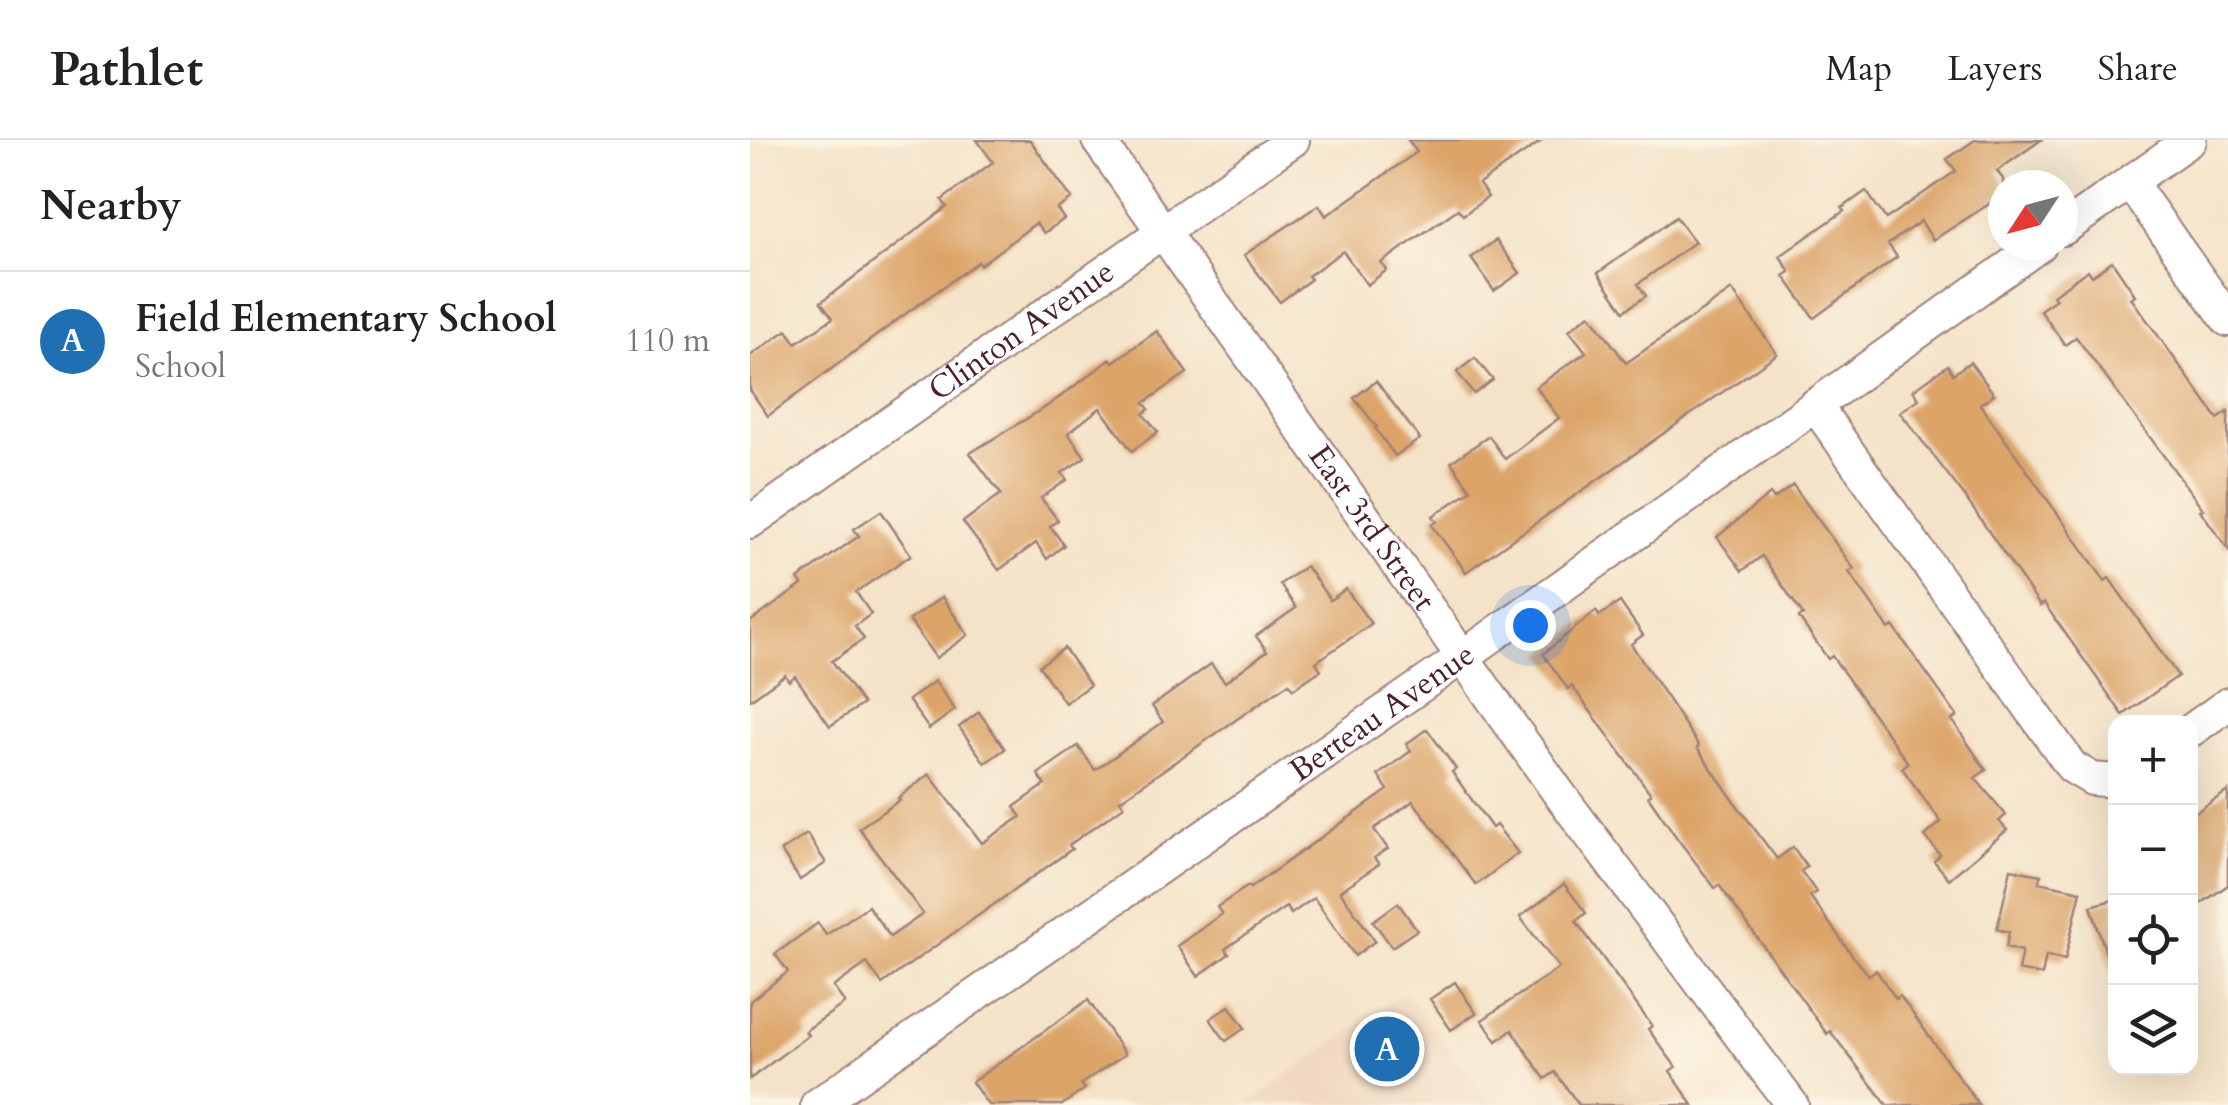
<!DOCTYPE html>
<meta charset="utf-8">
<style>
:root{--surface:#fff;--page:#f6f6f6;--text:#222;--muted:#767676;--line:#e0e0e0;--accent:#1f6fb2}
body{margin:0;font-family:Cardo,serif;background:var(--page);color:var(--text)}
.controls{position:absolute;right:30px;bottom:30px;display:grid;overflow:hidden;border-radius:20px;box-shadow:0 10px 40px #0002}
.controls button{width:90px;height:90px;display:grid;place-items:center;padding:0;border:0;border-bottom:2px solid var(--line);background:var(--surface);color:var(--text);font:50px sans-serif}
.compass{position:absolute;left:1238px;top:30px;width:90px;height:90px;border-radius:50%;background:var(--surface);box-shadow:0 10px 40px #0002;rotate:234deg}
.you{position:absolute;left:780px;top:485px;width:35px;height:35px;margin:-25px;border:8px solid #fff;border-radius:50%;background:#1a73e8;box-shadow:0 0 0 15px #1a73e833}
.badge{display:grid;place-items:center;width:65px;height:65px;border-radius:50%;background:var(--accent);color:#fff;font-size:32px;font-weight:700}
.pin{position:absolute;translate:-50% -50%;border:5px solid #fff;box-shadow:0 2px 10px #0006}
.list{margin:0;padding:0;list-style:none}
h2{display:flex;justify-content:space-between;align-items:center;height:130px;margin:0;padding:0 40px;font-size:42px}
h2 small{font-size:32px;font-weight:400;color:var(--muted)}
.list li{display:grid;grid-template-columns:65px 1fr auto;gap:30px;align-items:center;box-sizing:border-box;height:140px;padding:0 40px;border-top:2px solid var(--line)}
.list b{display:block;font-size:38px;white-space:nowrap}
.list p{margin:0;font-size:32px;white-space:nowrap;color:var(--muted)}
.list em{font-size:32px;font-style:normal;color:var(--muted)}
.icon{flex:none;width:55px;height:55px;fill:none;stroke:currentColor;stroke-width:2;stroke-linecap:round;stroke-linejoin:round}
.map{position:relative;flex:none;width:1478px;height:965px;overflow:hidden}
header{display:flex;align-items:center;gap:60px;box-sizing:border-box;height:140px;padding:0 50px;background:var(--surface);border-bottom:2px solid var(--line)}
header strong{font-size:48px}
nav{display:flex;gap:55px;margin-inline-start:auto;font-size:35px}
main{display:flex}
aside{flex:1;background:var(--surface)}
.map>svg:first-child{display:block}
.built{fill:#f0d5bc}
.building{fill:#dca469}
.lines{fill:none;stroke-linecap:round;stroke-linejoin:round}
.minor-casing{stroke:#9f817a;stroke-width:36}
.minor{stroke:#fff;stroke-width:32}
.labels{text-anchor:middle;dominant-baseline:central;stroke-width:9;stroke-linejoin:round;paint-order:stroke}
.street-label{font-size:32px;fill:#4a1f2b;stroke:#fcf5e5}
</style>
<header>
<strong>Pathlet</strong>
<nav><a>Map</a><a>Layers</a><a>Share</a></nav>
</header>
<main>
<aside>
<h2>Nearby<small></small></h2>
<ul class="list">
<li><span class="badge">A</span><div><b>Field Elementary School</b><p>School</p></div><em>110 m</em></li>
</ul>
</aside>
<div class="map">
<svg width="1478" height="965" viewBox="0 0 1478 965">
<rect width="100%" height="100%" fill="#fcf5e5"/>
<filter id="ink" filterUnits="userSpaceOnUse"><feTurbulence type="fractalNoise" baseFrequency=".01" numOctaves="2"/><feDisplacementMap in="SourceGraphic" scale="20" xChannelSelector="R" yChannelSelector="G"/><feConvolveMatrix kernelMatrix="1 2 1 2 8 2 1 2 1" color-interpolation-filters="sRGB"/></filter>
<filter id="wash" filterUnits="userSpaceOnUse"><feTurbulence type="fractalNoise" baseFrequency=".0048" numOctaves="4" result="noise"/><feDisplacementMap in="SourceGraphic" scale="40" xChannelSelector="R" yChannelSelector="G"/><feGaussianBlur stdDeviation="2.25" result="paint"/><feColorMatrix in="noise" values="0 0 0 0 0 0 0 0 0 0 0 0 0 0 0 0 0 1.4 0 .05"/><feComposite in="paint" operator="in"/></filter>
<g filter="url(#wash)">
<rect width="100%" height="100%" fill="#f4e3c8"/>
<path class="built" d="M655,852l86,113h-245z"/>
<g id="blocks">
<path class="building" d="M227,0h53l42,59 -15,10 7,10 -20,14 -8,-10 -56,42 -2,-3 -70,50 -140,104 -18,-26v-34l37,-26 9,13 37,-25 -12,-16 126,-95 -5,-7 51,-38z
M658,0h135l-64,44 9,13 -25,18 -5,-6 -77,54 6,7 -20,15 -24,-34 -35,25 3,3 -31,23 -36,-47 75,-50 7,11 91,-64z
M1225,0h66l-44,31 6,8v16l-70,45 -12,-19 -33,23 9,13 -83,61 -30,-42 6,-4 -10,-16 64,-45 -2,-3 24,-17 20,28 70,-48 -9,-12z
M926,77l19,25 -57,42 8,12 -22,15 -26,-38z
M746,100l24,33 -26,18 -23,-33z
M1362,121l23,34 -4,3 87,121 10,-7v137l-28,-39 3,-1 -127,-172 -11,8 -25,-35 16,-11 -3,-4 35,-25 4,6z
M982,150l45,64 -311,218 -34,-47 5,-4 -4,-5 38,-26 -20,-28 38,-26 16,23 54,-41 -23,-31 50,-35 -17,-22 21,-16 36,49z
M407,191l30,42 -43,30 5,6 -6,5 15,18 -26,19 -32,-43 -32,25 17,24 -23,16 5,7 -26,18 17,22 -8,6 14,19 -17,14 -11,-16 -37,27 -36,-48 38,-28 -31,-41 79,-48 62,-46 2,3z
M725,218l18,22 -19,14 -17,-22z
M1220,222l24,32 -14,10 125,177 4,-3 69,98 -55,39 -79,-112 -4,3 -75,-109 -65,-85 19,-13 -6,-9 35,-25 5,9z
M626,241l44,58 -25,17 -20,-28 2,-1 -23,-29z
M1043,345l61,84 -5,3 40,57 4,-3 64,90 -5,4 34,50 -11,8 31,37 -7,6 8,9 -58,49 -15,-18 6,-6 -15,-19 16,-14 -39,-54 6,-5 -76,-107 -4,3 -29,-41 4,-3 -41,-59 -20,15 -25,-34 53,-43 4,5z
M131,371l30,44 -55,37 15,22 -16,12 9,13 -32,22 31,43 -33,22 -35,-50 -6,5 -4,-6 -35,25v-78l52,-37 -4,-6 61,-43 -5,-7z
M556,426l24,34 16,-11 25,35 -55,38 5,8 -28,19 -4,-6 -169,117 4,6 -55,39 3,4 -190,135 -15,-21 -34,24 12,16 -40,28 3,4 -58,44v-78l38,-29 -13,-18 43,-31 8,12 42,-29 22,31 33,-23 -64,-86 41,-28 -2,-2 31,-24 53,69 39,-26 -7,-10 31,-22 -7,-11 40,-28 17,24 68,-48 -11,-16 59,-42 14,18 42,-31 -11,-15 40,-28 -16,-24z
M192,457l26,38 -32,23 -27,-38z
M870,462l23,33 -12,9 68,102 -2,2 42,60 38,51 16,-12 14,20 -6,4 15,21 -6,4 42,59 17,20 7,-5 20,29 4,-3 79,109h-92l-57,-74 -3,3 -108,-149 -4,3 -38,-50 -29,-42 3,-2 -79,-108 -4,3 -25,-35 53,-43 3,5z
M314,508l26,37 -25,18 -26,-37z
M185,541l20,29 -26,19 -21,-29z
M229,572l26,37 -20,14 -26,-36z
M677,589l29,40 -4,3 40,56 4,-3 22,28 -42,32 -63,-84 -39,28 14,20 -14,9 5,6 -39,27 35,50 -20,15 -41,-58 -23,16 -5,-7 -61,42 4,5 -31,22 -21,-30 45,-32 -5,-7 31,-21 2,2 138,-98 -10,-15 33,-24 -5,-7z
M1478,651v94l-38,26v-95z
M57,694l19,29 -26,17 -19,-29z
M1261,729l30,6 -2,7 42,9 -16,69 -19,-4 -4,19 -24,-5 4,-19 -16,-4 3,-15 -12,-3z
M814,744l22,29 -10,8 76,105 -4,3 28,38 -6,4 23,34h-114l-24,-33 -10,7 -33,-49 -15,11 -15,-21 77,-52 -39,-51z
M1366,759v69l-5,1 -20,-63z
M648,763l19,27 -25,17 -19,-26z
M705,842l21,31 -25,17 -21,-31z
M338,860l37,54 -44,30 4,5 -23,16h-74l-16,-23z
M479,866l16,22 -19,13 -16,-22z"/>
</g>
</g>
<g filter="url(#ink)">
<use href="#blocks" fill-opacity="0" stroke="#9f817a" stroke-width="2.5"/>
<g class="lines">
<g class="minor-casing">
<g id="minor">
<path id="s1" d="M348,0l460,652 234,313"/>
<path d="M1380,42l98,138"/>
<path d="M1313,89l127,-89"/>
<path d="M1065,265l257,362 20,12 24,2"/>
<path id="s2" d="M0,382l543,-382"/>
<path d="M1440,591l38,-27"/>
<path id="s3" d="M67,965l647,-449 576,-411"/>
</g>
</g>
<use href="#minor" class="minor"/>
</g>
</g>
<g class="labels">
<g class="street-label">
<text stroke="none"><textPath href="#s2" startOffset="332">Clinton Avenue</textPath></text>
<text stroke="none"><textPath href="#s1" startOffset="475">East 3rd Street</textPath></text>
<text stroke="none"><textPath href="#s3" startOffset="688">Berteau Avenue</textPath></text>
</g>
</g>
</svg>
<div class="controls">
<button>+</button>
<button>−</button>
<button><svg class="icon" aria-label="locate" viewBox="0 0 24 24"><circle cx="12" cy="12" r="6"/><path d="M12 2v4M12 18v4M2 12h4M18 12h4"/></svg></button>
<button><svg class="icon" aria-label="layers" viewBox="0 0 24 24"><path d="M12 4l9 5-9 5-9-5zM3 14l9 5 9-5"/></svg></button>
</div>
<svg class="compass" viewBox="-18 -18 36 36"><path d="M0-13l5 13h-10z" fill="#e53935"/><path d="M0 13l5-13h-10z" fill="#767676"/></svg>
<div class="you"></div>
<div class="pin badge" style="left:637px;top:909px">A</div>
</div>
</main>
